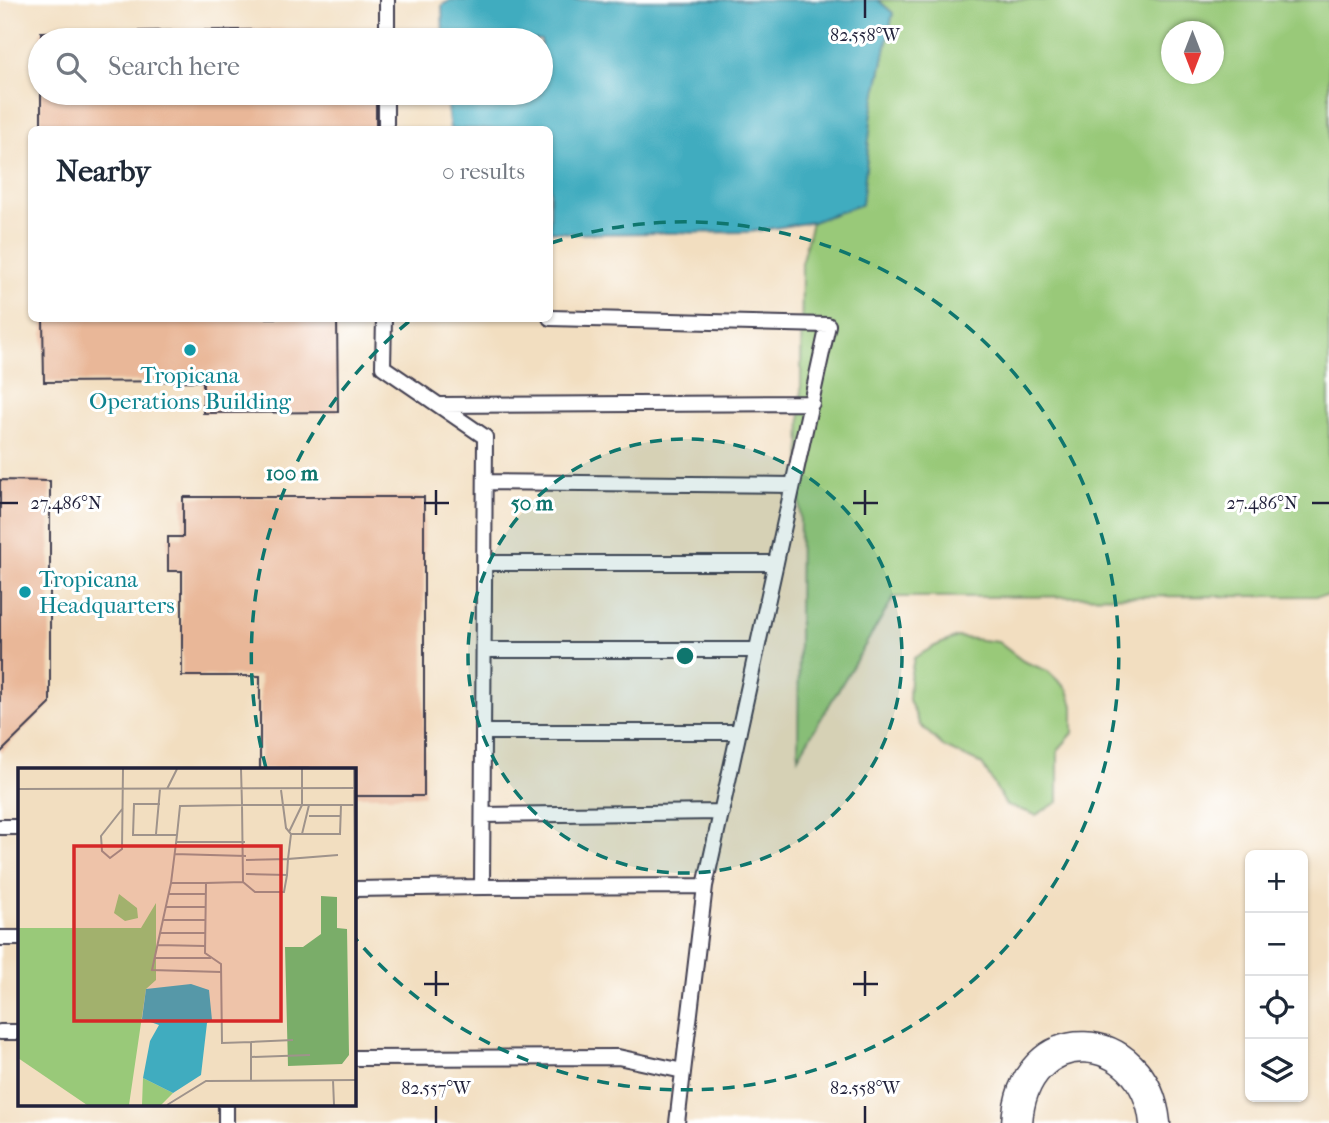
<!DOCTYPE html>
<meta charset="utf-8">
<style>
:root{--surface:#fff;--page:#f6f6f7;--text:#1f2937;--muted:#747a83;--line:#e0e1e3}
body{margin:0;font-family:"IM FELL French Canon",serif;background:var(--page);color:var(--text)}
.controls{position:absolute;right:21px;bottom:21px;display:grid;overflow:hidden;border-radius:10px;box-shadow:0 2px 5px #0004}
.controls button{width:63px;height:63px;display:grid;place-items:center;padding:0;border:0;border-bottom:2px solid var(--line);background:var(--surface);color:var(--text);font:35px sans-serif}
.compass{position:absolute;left:1161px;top:21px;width:63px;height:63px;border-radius:50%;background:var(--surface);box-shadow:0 2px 5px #0004;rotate:180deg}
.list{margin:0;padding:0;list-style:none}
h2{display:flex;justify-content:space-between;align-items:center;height:91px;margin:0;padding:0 28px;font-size:30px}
h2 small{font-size:23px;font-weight:400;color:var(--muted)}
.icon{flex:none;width:38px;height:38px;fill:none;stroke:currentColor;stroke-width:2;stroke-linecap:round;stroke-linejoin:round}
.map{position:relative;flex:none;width:1329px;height:1123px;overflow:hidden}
.search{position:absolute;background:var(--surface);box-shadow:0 2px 5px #0004;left:28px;top:28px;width:525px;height:77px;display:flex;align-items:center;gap:18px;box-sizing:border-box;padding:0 24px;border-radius:38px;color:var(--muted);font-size:26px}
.panel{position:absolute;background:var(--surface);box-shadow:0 2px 5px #0004;left:28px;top:126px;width:525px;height:196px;border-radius:10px}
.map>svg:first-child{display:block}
.green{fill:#99c979;stroke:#5e765a;stroke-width:2;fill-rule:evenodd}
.water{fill:#40acbf;stroke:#31677d;stroke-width:2}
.building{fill:#e9b798}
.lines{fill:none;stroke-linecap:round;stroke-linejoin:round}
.service-casing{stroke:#413e4f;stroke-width:18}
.minor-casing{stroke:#413e4f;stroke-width:33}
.service{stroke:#fff;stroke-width:14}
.minor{stroke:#fff;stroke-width:30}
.ticks{fill:none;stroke:#22223b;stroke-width:2.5}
.ring{fill:none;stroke:#0f766e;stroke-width:3.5;stroke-dasharray:12 9}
.culture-dot{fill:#0f9aa8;stroke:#fff;stroke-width:2.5}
.labels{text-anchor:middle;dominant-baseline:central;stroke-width:6;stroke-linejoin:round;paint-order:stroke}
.culture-label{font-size:23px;fill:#0d838f;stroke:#fff}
.inset-road{fill:none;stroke:#9f938b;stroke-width:2}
.view{fill:#d62828;fill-opacity:0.15;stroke:#d62828;stroke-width:3.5}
.inset-edge{fill:none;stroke:#22223b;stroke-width:3.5}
.ticks-label{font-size:18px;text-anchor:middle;fill:#22223b;stroke:#fff;stroke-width:6;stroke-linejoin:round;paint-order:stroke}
.centre{fill:#0f766e;stroke:#fff;stroke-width:3.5}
.ring-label{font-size:21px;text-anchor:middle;font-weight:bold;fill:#0f766e;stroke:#fff;stroke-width:6;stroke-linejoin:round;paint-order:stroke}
</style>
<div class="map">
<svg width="1329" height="1123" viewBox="0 0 1329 1123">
<rect width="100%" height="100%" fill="#fff"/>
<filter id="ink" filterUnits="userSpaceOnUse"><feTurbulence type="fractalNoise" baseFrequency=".0143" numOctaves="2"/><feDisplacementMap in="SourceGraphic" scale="14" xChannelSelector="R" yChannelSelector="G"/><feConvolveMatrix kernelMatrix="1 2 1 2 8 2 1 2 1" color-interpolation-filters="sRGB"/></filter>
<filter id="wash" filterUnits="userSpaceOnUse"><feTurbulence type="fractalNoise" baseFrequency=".00686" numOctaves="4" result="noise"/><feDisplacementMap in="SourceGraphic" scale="28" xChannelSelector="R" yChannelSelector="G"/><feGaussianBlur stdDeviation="1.57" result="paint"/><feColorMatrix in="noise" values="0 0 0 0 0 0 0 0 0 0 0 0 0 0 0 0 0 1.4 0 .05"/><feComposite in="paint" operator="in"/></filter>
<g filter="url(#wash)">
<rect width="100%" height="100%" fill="#f2dec0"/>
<path class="green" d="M878,0h451v596l-435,1 -96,160 4,-497 10,-38 50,-18 10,-92 21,-99zM1172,32h42v42h-42z
M957,637l41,5 25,19 25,10 20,19 5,16v27l-15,17v52l-22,13 -30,-10 -24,-41 -38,-17 -24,-22 -11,-25 1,-22 4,-20 21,-12z"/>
<path class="water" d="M451,0h427l15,13 -21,99 -10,92 -50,18 -62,10 -172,2 -28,-3v-101l-100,-1 -5,-36h96v-53h-98l-1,-35z"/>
<g id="blocks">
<path class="building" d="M331,29v11h-290v-8z
M41,93h335v37h-335z
M43,318h294l1,94 -135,1v-32l-159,1z
M0,480l50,1v223l-50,49z
M183,497h241v299h-70v-27h-94v-93h-78v-105h-14v-34h15z"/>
</g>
</g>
<g filter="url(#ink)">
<use href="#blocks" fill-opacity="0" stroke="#413e4f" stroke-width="2"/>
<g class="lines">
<g class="service-casing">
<path id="service" d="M387,40v-40
M386,130v-37
M439,405l373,-2
M485,482l308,3
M484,563h292
M484,650h273
M483,732h256
M483,815l239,-3
M0,827h19
M482,887l223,-1 123,-561 -278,-7
M354,889l128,-2 3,-450 -102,-70 1,-49
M0,938h19
M0,1032h19
M354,1058l264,-1 65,14
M226,1104v19
M677,1123l28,-237"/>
</g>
<g class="minor-casing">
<path id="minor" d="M1017,1123c6,-105 128,-97 138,0"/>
</g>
<use href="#service" class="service"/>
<use href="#minor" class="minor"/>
</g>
</g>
<path class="ticks" d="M865,0v18M436,490v25M865,490v25M0,503h18M424,503h25M853,503h25M1312,503h17M436,971v25M865,971v25M424,984h25M853,984h25M436,1106v17M865,1106v17"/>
<circle cx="685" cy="656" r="217" fill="#0f766e" fill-opacity=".12"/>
<g class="ring">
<circle cx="685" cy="656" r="217"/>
<path d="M266 768A434 434 0 0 1 412 319M551 243A434 434 0 1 1 355 938"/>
</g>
<g class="culture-dot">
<circle cx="190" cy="350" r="7"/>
<circle cx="25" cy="592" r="7"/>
</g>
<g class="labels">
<g class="culture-label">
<text x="190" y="375">Tropicana<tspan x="190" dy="26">Operations Building</tspan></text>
<text x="39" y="579" text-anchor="start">Tropicana<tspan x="39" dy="26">Headquarters</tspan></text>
</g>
</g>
<g transform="translate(18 768)">
<rect width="338" height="338" fill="#f2dec0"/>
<path d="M101,126l18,14 1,10 -13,3 -11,-8zM138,135v77l-10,9 -17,116h-42l-69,-47v-130h123zM125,310l30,15 -12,12h-19z" fill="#99c979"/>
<path d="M303,128l16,1v31l10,1 2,126 -7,9 -54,2 -3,-119h18l18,-13z" fill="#7aad69"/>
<path d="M173,216l18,6 3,30 -5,3 -6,52 -28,18 -30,-15 7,-37 9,-16 -17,-6 4,-30z" fill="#40acbf"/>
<path class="inset-road" d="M336,1l2,237M0,21l338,-1M149,21l10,-20M142,36h-26l-1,31h44l-6,48M105,40l-22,28 1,15 8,7 12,-9 1,-80M291,48h32M271,64l13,-27v-36M138,66l4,-45M273,66h49l1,-29M284,66l7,-29M159,67l3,-29 62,-1 -1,-36M158,74h69M156,86l72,2M228,92l42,-1 3,-25 -5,-6 -5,-38M228,106l41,1 1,-16 50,-4M225,114l-1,-77h112M188,115h-35l-19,87 69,2M150,126h37M148,139h39M145,152h42M142,165h45M139,177l48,1M136,190h57M233,274l42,-2M233,289l59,-2M315,312l1,25M233,313v-39l-29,1 -1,-79 -16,-11 1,-70 37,-1 12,10h29l3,-17M149,337l39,-24 150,-1"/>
<path class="view" d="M56,78h207v175h-207z"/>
<rect width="338" height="338" class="inset-edge"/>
</g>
<g class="ticks-label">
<text x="865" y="41">82.558°W</text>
<text x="1262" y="509">27.486°N</text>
<text x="66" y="509">27.486°N</text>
<text x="436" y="1094">82.557°W</text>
<text x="865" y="1094">82.558°W</text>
</g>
<circle cx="685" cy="656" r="10" class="centre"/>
<g class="ring-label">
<text x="292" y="480">100 m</text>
<text x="532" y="510">50 m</text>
</g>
</svg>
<div class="controls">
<button>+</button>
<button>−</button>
<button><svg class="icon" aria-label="locate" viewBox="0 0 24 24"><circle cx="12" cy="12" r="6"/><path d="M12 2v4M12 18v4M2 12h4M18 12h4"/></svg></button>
<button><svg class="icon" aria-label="layers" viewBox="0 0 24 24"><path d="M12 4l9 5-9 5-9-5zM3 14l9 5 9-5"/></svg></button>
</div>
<svg class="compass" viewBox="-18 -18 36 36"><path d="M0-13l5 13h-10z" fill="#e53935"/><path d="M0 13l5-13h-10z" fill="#747a83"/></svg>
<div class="search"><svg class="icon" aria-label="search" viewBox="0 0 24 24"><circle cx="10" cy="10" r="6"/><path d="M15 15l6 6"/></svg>Search here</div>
<section class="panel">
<h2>Nearby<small>0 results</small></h2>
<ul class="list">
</ul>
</section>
</div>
